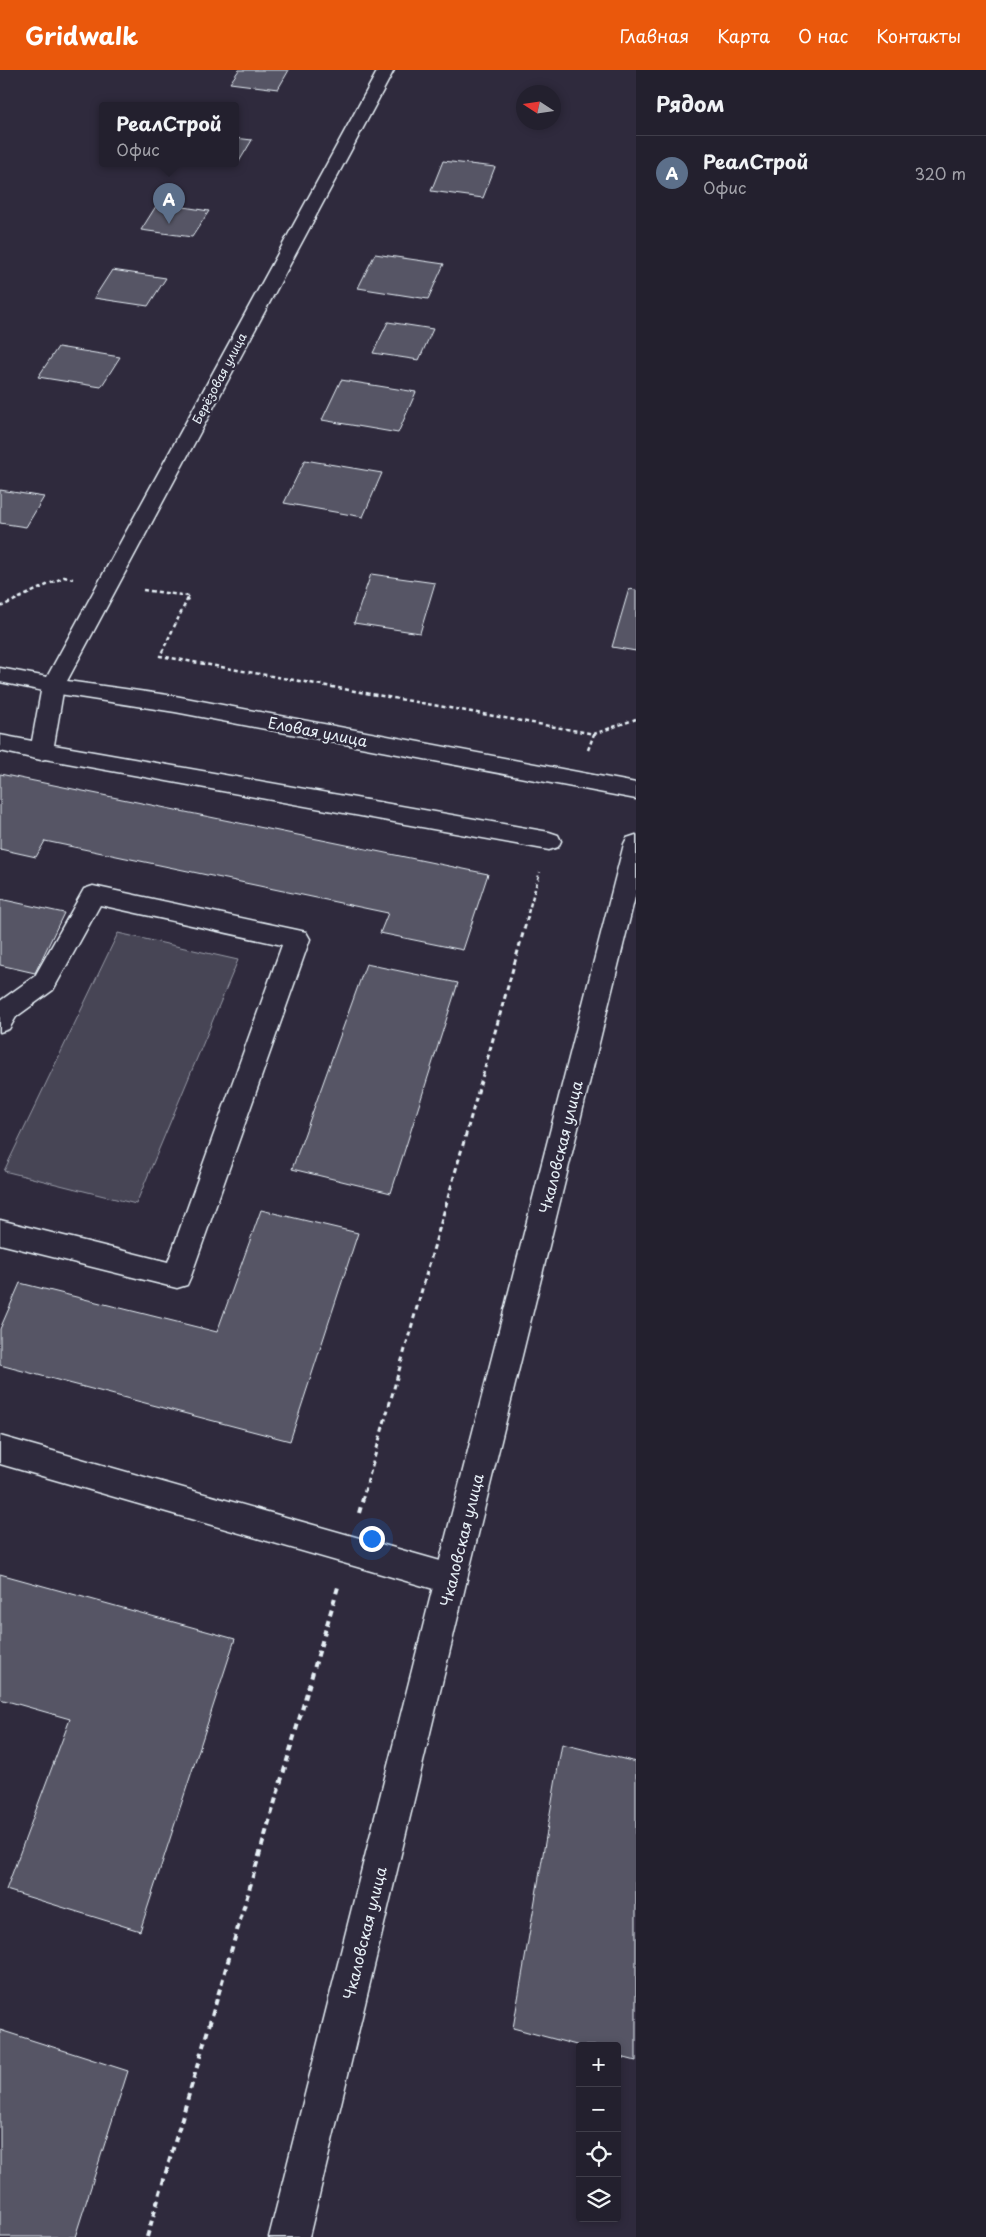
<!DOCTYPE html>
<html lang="ru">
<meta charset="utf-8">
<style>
:root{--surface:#23202e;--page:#2b2836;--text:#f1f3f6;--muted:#a3a3aa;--line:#403e4a;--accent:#ea580c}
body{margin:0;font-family:"Playpen Sans",sans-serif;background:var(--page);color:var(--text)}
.controls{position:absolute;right:15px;bottom:15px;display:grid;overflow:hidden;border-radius:5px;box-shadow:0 2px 8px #0003}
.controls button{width:45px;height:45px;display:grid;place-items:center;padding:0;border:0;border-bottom:1px solid var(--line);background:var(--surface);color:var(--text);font:25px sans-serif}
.compass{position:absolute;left:516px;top:15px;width:45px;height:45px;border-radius:50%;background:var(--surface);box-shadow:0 2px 8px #0003;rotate:282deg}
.you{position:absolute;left:371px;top:1468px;width:18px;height:18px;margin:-12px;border:4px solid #fff;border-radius:50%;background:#1a73e8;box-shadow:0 0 0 8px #1a73e833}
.badge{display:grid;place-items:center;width:32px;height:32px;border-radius:50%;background:var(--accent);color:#fff;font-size:16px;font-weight:700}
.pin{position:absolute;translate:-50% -41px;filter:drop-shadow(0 1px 2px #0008)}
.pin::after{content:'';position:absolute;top:26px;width:18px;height:15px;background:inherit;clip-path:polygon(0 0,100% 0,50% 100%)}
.popup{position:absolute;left:99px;top:32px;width:140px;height:65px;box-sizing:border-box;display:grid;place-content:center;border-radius:5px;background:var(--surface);filter:drop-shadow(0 1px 4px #0005);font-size:16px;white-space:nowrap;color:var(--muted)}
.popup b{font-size:19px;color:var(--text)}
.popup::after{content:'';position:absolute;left:50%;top:100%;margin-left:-10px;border:10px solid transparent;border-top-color:var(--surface)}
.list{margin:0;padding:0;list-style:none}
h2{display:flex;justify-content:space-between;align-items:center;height:65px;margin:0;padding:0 20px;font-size:21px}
h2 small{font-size:16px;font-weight:400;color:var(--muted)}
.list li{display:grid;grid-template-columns:32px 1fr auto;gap:15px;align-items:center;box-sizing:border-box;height:75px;padding:0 20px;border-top:1px solid var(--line)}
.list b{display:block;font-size:19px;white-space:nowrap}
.list p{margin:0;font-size:16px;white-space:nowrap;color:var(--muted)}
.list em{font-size:16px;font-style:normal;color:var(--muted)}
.icon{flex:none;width:28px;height:28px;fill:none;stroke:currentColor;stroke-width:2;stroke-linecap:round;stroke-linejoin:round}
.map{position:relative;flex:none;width:636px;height:2167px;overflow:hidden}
header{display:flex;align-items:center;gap:30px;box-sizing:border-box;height:70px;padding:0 25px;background:var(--accent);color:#fff}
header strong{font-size:24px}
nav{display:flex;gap:28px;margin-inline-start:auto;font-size:18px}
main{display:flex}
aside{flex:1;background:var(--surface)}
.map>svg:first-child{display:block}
.green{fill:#464455;stroke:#979aa6}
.building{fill:#575565;stroke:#e8f1f8}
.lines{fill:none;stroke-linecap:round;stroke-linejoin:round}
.service-casing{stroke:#e8f1f8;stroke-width:3}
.tertiary-casing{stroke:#e8f1f8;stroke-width:3}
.path-far2{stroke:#e8f1f8;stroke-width:2.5;stroke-dasharray:4 3;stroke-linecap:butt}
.path-far1{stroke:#e8f1f8;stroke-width:3;stroke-dasharray:5 4;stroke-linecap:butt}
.path{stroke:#e8f1f8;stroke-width:4;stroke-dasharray:6 5;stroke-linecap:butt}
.service{fill:#2f2a3d;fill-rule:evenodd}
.tertiary{fill:#2f2a3d;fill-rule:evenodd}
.labels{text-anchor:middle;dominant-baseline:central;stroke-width:5;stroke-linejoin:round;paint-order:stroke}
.far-street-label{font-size:12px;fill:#e8f1f8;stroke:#2f2a3d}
.street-label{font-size:15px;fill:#e8f1f8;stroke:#2f2a3d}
</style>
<header>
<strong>Gridwalk</strong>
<nav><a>Главная</a><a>Карта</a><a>О нас</a><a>Контакты</a></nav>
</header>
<main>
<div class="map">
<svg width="636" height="2167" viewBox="0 0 636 2167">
<rect width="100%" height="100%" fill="#2f2a3d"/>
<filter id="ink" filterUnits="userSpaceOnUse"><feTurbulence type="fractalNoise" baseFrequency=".02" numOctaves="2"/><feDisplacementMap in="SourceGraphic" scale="10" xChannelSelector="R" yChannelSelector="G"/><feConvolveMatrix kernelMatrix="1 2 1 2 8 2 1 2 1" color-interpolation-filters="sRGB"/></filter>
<g filter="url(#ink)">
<path class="green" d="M118,863l120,27 -102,244 -132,-33z"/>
<path class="building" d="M239,0h50l-11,19 -48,-6z
M235,68l17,2 -15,25 -14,-2h12z
M443,91l52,6 -12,31 -52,-7z
M158,133l51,8 -17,26 -51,-7z
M375,184l69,10 -16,35 -70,-11z
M112,200l54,8 -18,28 -54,-8z
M388,252l45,7 -14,31 -46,-7z
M58,277l62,10 -19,30 -63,-10z
M341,310l75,12 -18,41 -76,-13z
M305,390l77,13 -19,44 -79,-14z
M0,420l44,7 -18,30 -26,-4z
M371,504l64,9 -15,50 -66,-10z
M629,519l7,1v61l-24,-4z
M0,704l488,100 -25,76 -83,-17 8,-20 -343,-72 -9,16 -36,-8z
M0,829l64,14 -29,60 -35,-8z
M366,894l92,19 -67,210 -99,-24z
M261,1140l97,23 -68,208 -290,-76v-36l20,-46 197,49z
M0,1504l235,65 -95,292 -134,-41 64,-171 -70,-20z
M562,1674l74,18v299l-19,-5v-10h-37l-67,-18z
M0,1960l128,41 -53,166h-75z"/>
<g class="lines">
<g class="service-casing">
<path id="service" d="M53,609l8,2 3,5 -10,59 495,87 9,3 3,6 -3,6 -9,3 -504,-91 -4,1 -41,-9v-16l32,6 10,-55 3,-5z
M93,816l204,44 9,2 4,7 -119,337 -4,9 -10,3 -177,-44v-24l168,42 114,-317 -182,-40 -47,85 -37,27 -7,12 -9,3v-31l35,-25 49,-87z
M0,1366l451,128 11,4 5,11 -5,11 -11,4 -451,-130z"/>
</g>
<g class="tertiary-casing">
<path id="tertiary" d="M378,0h16l-327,611 108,15 461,87v16l-461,-87 -122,-19 -53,-11v-14l47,9z
M636,765v58l-169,686 -158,658h-40l166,-658 189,-735 3,-6z"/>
</g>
<path class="path-far2" d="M143,520l46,6 -29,60 434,78 42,-15
M0,537l64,-30 9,2
M588,680l6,-16
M528,843l12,-41"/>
<path class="path-far1" d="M362,1431l167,-589"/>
<path class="path" d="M359,1443l4,-14
M147,2167l191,-650"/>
<use href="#service" class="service"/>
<use href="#tertiary" class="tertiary"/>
</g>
</g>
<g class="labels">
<g class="far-street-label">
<text transform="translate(219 308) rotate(-62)">Берёзовая улица</text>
</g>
<g class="street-label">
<text transform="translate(318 661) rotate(11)">Еловая улица</text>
<text transform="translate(560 1077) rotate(-76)">Чкаловская улица</text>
<text transform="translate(461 1470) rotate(-76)">Чкаловская улица</text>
<text transform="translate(364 1863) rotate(-76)">Чкаловская улица</text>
</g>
</g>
</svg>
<div class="controls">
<button>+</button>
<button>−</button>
<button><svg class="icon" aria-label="locate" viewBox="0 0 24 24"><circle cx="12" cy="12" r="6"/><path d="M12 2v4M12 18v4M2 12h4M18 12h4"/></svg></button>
<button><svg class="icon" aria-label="layers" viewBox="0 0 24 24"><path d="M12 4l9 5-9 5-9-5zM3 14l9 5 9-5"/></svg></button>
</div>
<svg class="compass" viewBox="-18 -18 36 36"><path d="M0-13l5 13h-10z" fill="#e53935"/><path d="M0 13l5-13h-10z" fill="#a3a3aa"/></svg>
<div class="you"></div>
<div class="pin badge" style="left:169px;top:154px;background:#5c6f8a">A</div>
<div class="popup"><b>РеалСтрой</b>Офис</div>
</div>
<aside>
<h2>Рядом<small></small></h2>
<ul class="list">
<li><span class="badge" style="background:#5c6f8a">A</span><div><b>РеалСтрой</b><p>Офис</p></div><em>320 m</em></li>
</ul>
</aside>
</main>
